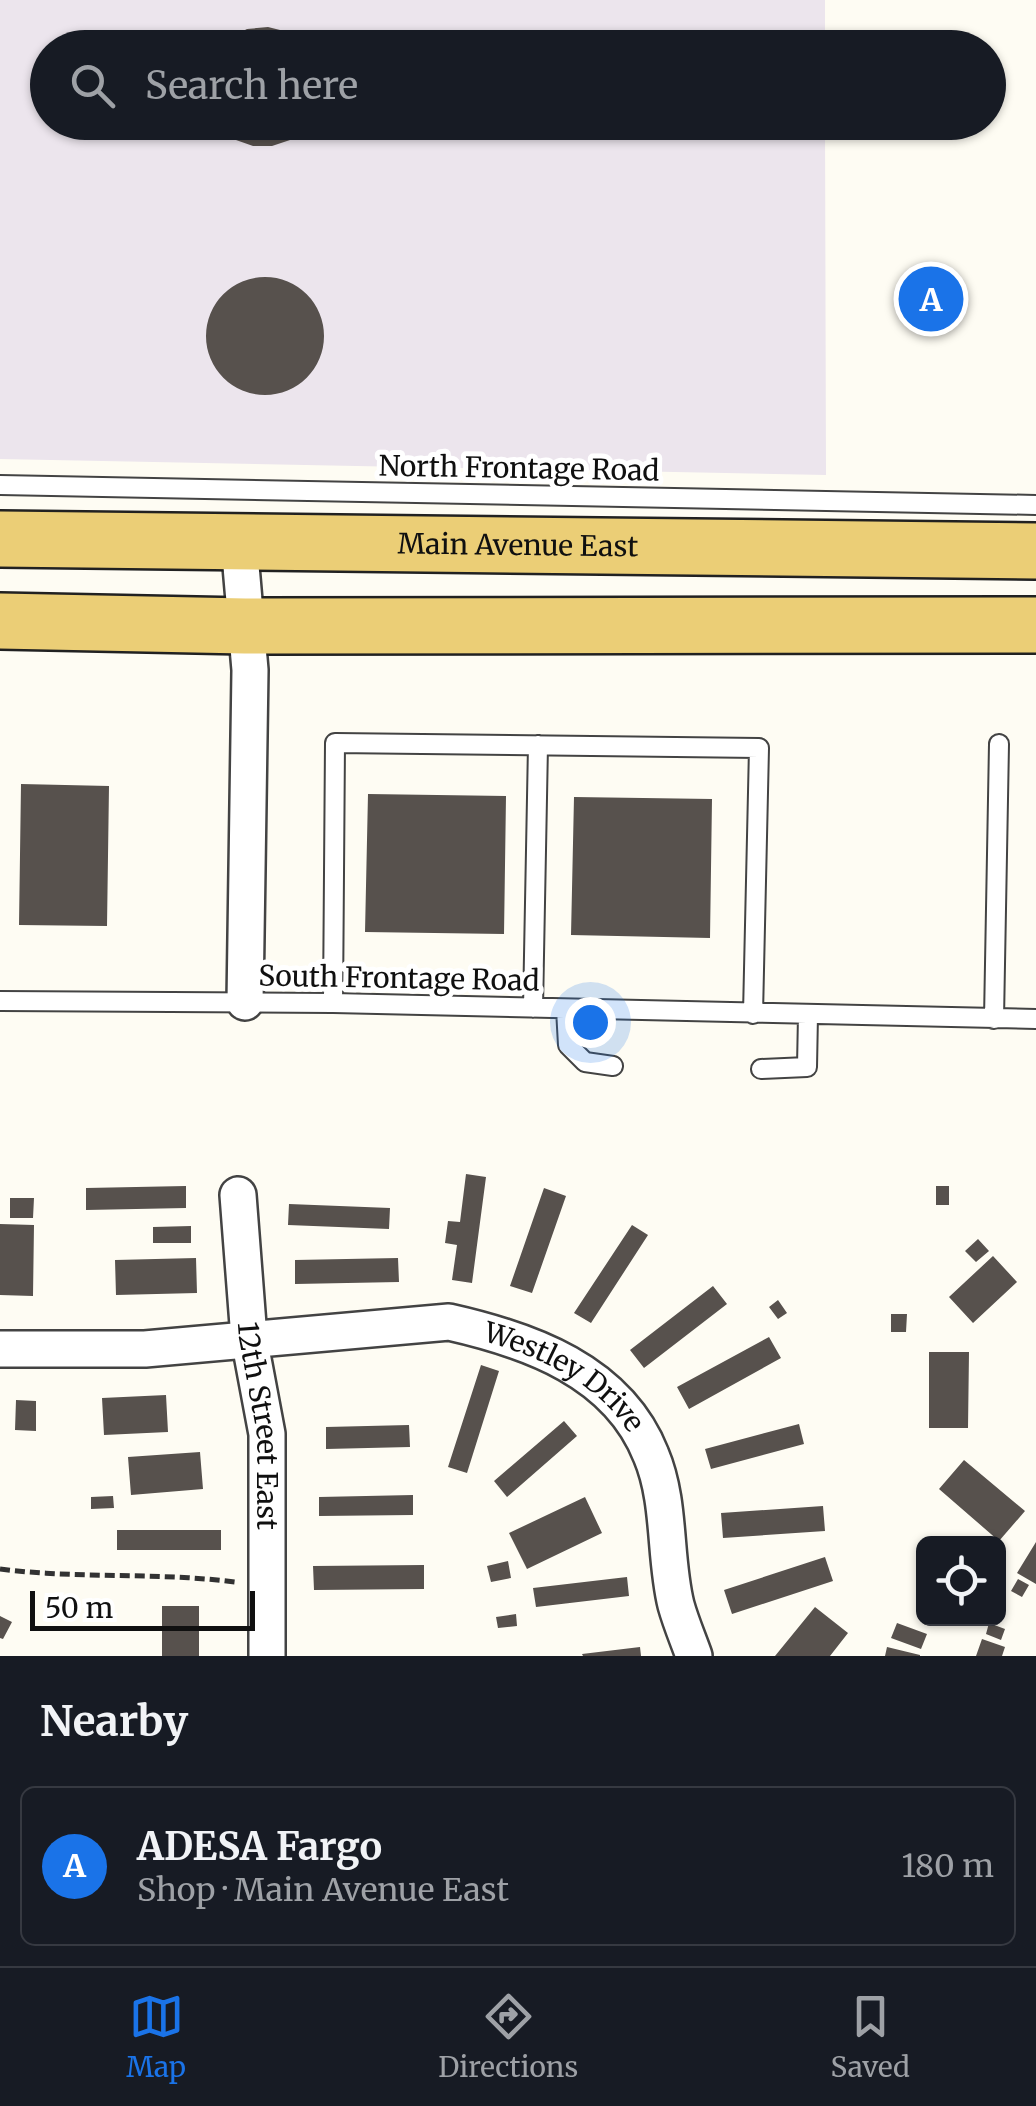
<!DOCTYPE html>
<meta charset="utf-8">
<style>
:root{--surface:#171b24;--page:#20242c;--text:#f1f3f6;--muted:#9ea1a6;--line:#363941;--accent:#1a73e8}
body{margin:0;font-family:Merriweather,serif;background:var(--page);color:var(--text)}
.controls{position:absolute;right:30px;bottom:30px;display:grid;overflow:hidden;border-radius:15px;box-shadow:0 2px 8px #0004}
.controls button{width:90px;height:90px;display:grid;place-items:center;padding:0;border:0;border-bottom:2px solid var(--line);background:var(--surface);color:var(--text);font:50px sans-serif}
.scale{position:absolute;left:30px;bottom:25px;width:225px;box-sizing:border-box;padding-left:10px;border:5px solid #101010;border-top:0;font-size:28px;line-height:35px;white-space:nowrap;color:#101010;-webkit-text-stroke:8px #fff;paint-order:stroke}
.you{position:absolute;left:590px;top:1022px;width:35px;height:35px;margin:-25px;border:8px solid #fff;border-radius:50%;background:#1a73e8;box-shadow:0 0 0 15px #1a73e833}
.badge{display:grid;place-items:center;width:65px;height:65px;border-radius:50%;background:var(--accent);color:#fff;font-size:32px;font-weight:700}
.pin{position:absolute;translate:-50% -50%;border:5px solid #fff;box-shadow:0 2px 10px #0006}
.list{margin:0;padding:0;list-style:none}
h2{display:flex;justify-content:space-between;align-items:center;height:130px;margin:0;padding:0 40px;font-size:42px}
h2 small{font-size:32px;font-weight:400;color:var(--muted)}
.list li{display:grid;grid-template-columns:65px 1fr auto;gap:30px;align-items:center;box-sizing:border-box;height:160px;margin:0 20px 20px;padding:0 20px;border:2px solid var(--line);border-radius:15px}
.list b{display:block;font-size:38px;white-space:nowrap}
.list p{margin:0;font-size:32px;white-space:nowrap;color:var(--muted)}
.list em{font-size:32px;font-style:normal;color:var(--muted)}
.icon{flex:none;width:55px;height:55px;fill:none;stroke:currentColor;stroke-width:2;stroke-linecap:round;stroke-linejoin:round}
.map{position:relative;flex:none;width:1036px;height:1656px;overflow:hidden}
.search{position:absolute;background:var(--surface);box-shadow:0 2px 8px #0004;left:30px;right:30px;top:30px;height:110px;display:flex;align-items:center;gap:25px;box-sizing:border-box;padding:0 35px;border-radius:55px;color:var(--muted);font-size:38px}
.sheet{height:310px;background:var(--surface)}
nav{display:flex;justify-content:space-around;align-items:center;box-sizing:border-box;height:140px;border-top:2px solid var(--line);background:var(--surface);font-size:28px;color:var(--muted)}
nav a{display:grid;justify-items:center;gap:5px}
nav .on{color:var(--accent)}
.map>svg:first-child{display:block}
.industrial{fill:#ece5ed}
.building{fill:#57514d}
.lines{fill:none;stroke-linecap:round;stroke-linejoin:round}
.service-casing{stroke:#434343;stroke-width:22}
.minor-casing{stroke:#434343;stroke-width:40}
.primary-casing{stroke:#212121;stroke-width:60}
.path{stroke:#323232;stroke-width:5;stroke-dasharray:10 5;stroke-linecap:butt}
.service{stroke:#fff;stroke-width:18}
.minor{stroke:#fff;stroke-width:35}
.primary{stroke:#ebce76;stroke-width:55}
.labels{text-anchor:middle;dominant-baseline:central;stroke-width:10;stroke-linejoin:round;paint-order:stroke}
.street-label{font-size:28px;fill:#101010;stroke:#fff}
</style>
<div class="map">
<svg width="1036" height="1656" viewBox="0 0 1036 1656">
<rect width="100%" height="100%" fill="#fefcf3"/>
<path class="industrial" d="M0,0h825v47l-777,1v74l777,1 1,352 -826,-16z"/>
<path class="building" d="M268,27l20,5 22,16h-91l10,-10 18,-9z
M216,122h94l-20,18 -18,6h-19l-17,-6z
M206 336a59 59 0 1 1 118 0a59 59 0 1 1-118 0Z
M21,784l88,2 -2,140 -88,-1z
M368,794l138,2 -2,138 -139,-2z
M574,797l138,2 -2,139 -139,-3z
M466,1174l20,3 -14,106 -20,-3 5,-35 -12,-2 3,-22 12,1z
M186,1186v22l-100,2v-22z
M936,1186h13v19h-13z
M544,1188l22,8 -34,97 -22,-7z
M10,1198h24l-1,20h-23z
M289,1204l101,4 -1,21 -101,-4z
M0,1224l34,1 -1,71 -33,-1z
M632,1225l16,10 -57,88 -17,-10z
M191,1226v17h-38v-16z
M978,1239l11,12 -13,11 -11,-11z
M993,1256l24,26 -44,41 -24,-26z
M196,1258l1,35 -81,2 -1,-35z
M398,1258l1,24 -104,2v-24z
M713,1286l14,18 -83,64 -14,-18z
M778,1300l9,13 -9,6 -9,-12z
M891,1314h16l-1,18h-15z
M769,1337l12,21 -92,51 -12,-22z
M929,1352h40l-1,76h-39z
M481,1365l18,6 -32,102 -19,-6z
M166,1395l2,37 -64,3 -2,-37z
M16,1400l20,1v30l-21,-1z
M564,1421l13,15 -70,61 -13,-16z
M799,1424l5,20 -93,25 -6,-20z
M409,1425l1,22 -84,2v-22z
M200,1452l3,37 -72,6 -3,-38z
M964,1460l61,51 -26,30 -60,-52z
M413,1495v20l-94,1v-19z
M113,1496l1,12 -23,1v-12z
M585,1497l17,36 -75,36 -18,-36z
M823,1506l2,25 -102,7 -2,-25z
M117,1530h104v20h-104z
M1036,1542v42l-19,-11z
M825,1557l8,24 -101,33 -8,-24z
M508,1561l3,17 -20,4 -4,-16z
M424,1565v24l-110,1 -1,-24z
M627,1577l2,19 -93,11 -3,-19z
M1018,1579l11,6 -7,12 -11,-6z
M162,1606h37v50h-37z
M815,1607l33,26 -18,23h-55z
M516,1614l1,12 -19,2 -2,-11z
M0,1616l12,6 -9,17 -3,-1z
M897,1623l30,11 -6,15 -30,-11z
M989,1623l16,6 -4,11 -15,-6z
M982,1639l23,8 -3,9h-26z
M640,1647l1,9h-58l-1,-2z
M887,1647l33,8v1h-35z"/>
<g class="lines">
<g class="service-casing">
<path id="service" d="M0,485l1036,20
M0,1001l333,2 703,16
M333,1003l2,-260 424,5 -6,266
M533,1008l5,-263
M566,1009l2,36 17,17 28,4
M994,1019l5,-275
M761,1069l46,-2 1,-52"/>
</g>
<g class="minor-casing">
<g id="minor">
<path d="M239,543l11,127 -5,332"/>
<path id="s1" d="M238,1195l11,143 18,96v222"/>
<path id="s2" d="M0,1349h145l304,-27c80,18 169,49 202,133 20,47 13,102 25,150 5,18 12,34 18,51"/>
</g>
</g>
<g class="primary-casing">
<g id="primary">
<path id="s3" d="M0,539l1036,12"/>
<path d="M0,621l245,5 791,-1"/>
</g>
</g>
<path class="path" d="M0,1569c78,10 157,3 235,13"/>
<use href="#service" class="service"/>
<use href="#minor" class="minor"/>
<use href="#primary" class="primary"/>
</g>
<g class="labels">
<g class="street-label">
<text transform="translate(519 468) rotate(1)">North Frontage Road</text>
<text stroke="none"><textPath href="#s3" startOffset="518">Main Avenue East</textPath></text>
<text transform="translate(399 978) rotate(1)">South Frontage Road</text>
<text stroke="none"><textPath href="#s2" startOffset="580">Westley Drive</textPath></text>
<text stroke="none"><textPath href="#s1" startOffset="232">12th Street East</textPath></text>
</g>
</g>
</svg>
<div class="controls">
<button><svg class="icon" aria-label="locate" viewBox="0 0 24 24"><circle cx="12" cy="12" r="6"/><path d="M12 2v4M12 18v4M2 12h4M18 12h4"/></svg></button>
</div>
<div class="scale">50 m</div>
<div class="you"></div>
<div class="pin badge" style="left:931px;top:299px">A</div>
<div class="search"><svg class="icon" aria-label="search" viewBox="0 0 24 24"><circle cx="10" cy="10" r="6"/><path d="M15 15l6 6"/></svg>Search here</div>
</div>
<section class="sheet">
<h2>Nearby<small></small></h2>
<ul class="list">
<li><span class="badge">A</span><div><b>ADESA Fargo</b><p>Shop · Main Avenue East</p></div><em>180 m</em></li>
</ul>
</section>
<nav>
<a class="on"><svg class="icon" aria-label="map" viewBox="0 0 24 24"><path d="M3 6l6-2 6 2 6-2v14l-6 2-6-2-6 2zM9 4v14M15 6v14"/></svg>Map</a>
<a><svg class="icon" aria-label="directions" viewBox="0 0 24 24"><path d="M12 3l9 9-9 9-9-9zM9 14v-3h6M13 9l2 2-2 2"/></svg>Directions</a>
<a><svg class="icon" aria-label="saved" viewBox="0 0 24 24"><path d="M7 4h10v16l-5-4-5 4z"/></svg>Saved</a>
</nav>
